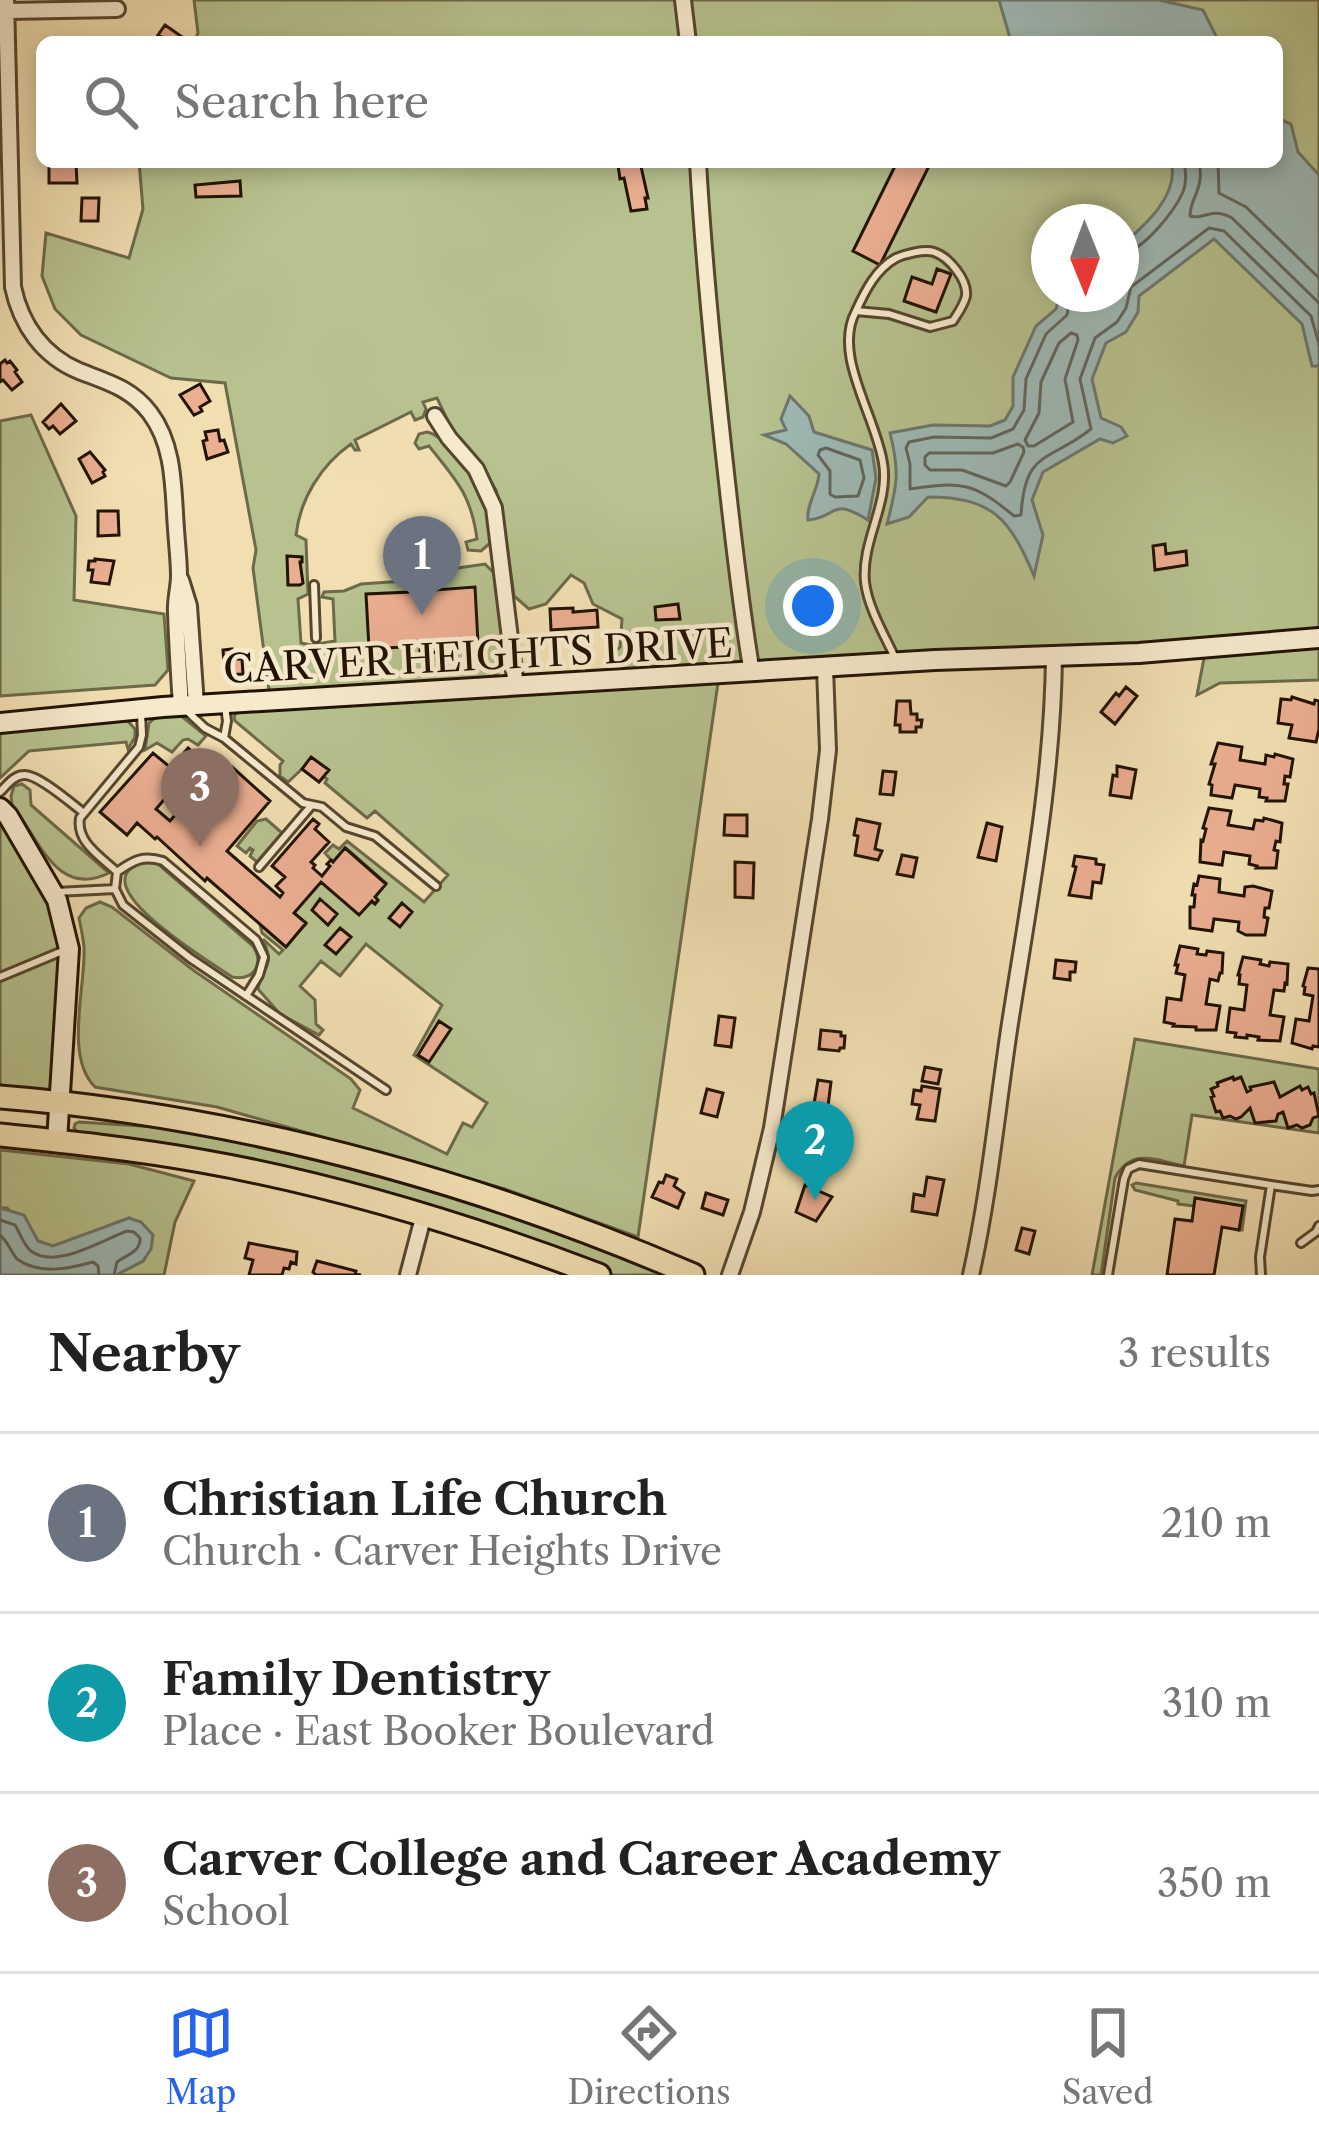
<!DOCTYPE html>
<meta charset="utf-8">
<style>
:root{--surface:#fff;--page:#f6f6f6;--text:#222;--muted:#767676;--line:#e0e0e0;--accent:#2563eb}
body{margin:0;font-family:"Libre Caslon Text",serif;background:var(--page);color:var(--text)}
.compass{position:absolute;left:1031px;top:204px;width:108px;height:108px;border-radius:50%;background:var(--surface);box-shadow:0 6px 18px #0003;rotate:179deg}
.you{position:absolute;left:813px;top:606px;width:42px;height:42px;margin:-30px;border:9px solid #fff;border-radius:50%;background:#1a73e8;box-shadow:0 0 0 18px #1a73e833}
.badge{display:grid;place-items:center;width:78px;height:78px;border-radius:50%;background:var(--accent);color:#fff;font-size:39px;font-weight:700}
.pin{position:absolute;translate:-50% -99px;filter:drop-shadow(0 3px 6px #0008)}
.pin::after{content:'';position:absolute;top:63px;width:42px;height:36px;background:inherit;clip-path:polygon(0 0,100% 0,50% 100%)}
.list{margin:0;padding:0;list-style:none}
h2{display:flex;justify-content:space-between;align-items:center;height:156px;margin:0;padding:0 48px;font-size:51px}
h2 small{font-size:39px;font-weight:400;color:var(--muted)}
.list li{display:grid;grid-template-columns:78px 1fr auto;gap:36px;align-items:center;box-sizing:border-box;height:180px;padding:0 48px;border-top:3px solid var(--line)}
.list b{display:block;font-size:45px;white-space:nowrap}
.list p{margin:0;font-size:39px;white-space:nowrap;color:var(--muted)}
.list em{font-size:39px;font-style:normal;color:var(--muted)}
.icon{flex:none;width:66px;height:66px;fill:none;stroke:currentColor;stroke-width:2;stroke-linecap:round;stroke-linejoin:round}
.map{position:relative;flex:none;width:1319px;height:1275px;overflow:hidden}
.search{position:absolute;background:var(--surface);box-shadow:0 6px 18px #0003;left:36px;right:36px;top:36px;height:132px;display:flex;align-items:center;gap:30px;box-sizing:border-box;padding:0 42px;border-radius:18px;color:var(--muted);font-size:45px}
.sheet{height:696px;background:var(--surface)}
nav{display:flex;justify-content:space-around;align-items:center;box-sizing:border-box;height:168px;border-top:3px solid var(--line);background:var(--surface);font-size:33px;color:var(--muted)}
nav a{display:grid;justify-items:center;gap:6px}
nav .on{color:var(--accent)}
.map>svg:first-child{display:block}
.green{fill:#b7c28e;stroke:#6c6a48;stroke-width:3;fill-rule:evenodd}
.water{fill:#9ebab6;stroke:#6c776e;stroke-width:3}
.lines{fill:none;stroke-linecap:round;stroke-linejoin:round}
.shore{stroke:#60665c;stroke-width:3}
.building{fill:#ebae91;stroke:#211302;stroke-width:3;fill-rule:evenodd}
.lane-casing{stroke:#55462e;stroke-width:12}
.street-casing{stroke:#55462e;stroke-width:20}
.secondary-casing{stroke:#211302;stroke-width:24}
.primary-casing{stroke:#211302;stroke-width:27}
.lane{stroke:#f6eacd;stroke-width:6}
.street{stroke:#f6eacd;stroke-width:14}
.secondary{stroke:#f6eacd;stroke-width:18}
.primary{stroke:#f1dfb2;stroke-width:21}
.labels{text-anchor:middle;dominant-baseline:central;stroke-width:9;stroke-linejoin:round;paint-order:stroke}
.street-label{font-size:39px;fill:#211302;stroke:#f6eacd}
</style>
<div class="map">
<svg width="1319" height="1275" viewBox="0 0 1319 1275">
<rect width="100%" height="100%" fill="#f1dfb2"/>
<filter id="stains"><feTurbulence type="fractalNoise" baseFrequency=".00167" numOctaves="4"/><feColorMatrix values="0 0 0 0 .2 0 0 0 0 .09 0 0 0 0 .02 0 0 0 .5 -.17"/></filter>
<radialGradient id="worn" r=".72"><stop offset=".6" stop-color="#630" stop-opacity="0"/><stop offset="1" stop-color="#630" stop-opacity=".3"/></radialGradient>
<path class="green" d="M194,0h1125v632l-710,44 -4,-15 15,-14 2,-28 -29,-15 -9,-21 -13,-8 -25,29 -17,5 -15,-13 -10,-73 -8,-33 -20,-33 -23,-25 -16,-34 -14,4 3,7 -3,8 -8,3 -4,-8 -56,28 4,10h-4l-4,-6c-30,21 -51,55 -55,91l10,5 2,54 -10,5 3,44 10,2 24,-4 -2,-42 -11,-2 2,-5 20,-1 17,-7 43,-3 11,-6 21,-1 8,-4 41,-6 11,11 11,84c-7,19 -21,21 -39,26l-198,13 -17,-130 3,-18 -31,-167 -54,-5 -90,-43 -26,-26 -13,-33 4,-43 83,25 14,-49 -4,-47h1138v-120h-1083l4,-9zM1049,222h72v72h-72z
M31,415l45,101 -2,84 90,14 4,56 -13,15 -155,11v-275z
M427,432c20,4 50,47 57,67 5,13 5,27 7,40l-2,5 -8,7 -13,-1 -2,-8 11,-3c-6,-45 -21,-59 -48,-93l-10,3 -4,-6 4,-9z
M1319,646v34l-99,3 -23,12 8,-42z
M719,676l-81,561 -133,-48 -288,-82 -122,-20c-31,-31 -9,-100 -11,-140 -1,-10 -3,-19 -5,-29l7,-10 14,-6 12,5 81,63 158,109 9,11 -7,18 94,46 16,-31 9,4 15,-24 -73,-48 28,-50 -76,-61 -26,32 -19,-15 -21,25 15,14 1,24 7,6 -4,5 -39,-21 -22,-25c4,-24 18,-20 5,-50l16,15 4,-4 -21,-17 -2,-9 26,22 20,-22 -12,-11 27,-31 54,22 3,-3 -3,-4 11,-14 -40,-35 -13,14 -8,-9 8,-8 6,4 8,-8 77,61 24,-27 -73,-64 -8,7 -42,-35 2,-4 -3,-2 -5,5 -17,-13 -14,13 -8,-6v-11l3,-4 -48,-40 -1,-5 3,-4z
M180,715l26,21 -8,9 -10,-6 -5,1 -11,12 -15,-9 -12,7 4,-27 8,-7z
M126,719l9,10v8l-7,12 -2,-7 -97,9 -29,27v-47z
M22,784l8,6 1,15 78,68c-53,26 -70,-35 -97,-68l-1,-9 3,-10z
M0,812l54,89 11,44 -7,154 -58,-4z
M266,819l16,14 -25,29 -7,-6 3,-6 -3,-2 -4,5 -9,-7 20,-25z
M149,861l9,3 95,82c12,19 0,35 -21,31 -20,-14 -163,-99 -83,-116z
M1135,1039l184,30v64l-127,-18 -8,51c-29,-6 -52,-19 -69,12l-14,97h-9z
M79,1122l93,6 109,21 195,53 162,58 33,15h-58l-28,-12 -506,-130 -5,-5 1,-4z
M0,1150l129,14 65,17 -19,41 -11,53h-48l27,-14 -14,-43 -76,29 -15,-6 -31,-33h-7z
M1136,1183l110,18 -4,29h-3l3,-24 -46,-8 -2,8 -16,-2v-3l-43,-11 -3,-5z"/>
<path class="water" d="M999,0h160l44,10 16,32h-200l-9,-4z
M1277,118l14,6 7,28 21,23v191h-7l-10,-42 -88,-85 -75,57 -1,16 -12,20 -20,11 -14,36 9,39 20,9 6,9 -14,7 -13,-4 -57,33 -11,28 11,35 -9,41c-24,-57 -41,-79 -106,-79l-19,20 -22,7c10,-38 13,-52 3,-91l43,-8 57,1 15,-6 8,-14v-29l23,-51 20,-17 4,-15h61v-48c23,-20 59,-51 50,-84h106z
M790,396l19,20 5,16 58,18 4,28 -8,42c-39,-24 -28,-3 -60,0 -2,-15 10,-30 11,-46l-33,-30 -22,-9 22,-5 -5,-11z
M0,1208l24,7 14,26 15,5 76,-28 12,4 12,13 -2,14 -8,12 -27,14h-116z"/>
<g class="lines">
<path class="shore" d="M1199,162c6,27 -9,35 -9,54 13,5 21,-10 42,2l87,85
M1218,162l1,31 27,14 73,71
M1121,254c22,-3 53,-42 62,-62 4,-10 3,-20 1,-30
M1071,294l-4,21 -21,19 -20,45 -2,31 -11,19 -22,9 -57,-1 -25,5 -3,6 4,16v25c51,-7 62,-8 104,27l7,-1c4,-66 27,-52 70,-86l-11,-50 15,-41 22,-16 9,-14 5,-21 78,-59 15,3 87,85 8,28
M1071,333l6,2 1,5 -13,39 8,43 -39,24h-6l-3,-6 14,-27 2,-31 18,-39z
M1018,444l5,3 1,5 -14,30 -4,4 -44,-16h-32l-5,-5v-8l4,-4h64z
M826,448l34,12 4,18 -6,18 -23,1 -5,-3v-23l-12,-16 2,-5z
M0,1220l15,5c5,8 9,21 16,26 25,19 71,-11 96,-20l7,1 6,6c1,14 -14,17 -23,24l-3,13
M0,1235c8,7 10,15 17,24 22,16 51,10 76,3l5,4 1,9"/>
</g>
<path class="building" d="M165,25l20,14 -2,3h-24l3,-5 -4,-2z
M52,162l24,1 1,20h-28v-19z
M640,162l8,36h-3l2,11 -16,2 -7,-33 -4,1 -2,-14z
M897,162h34l-51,103 -27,-14z
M240,181l1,15 -45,1 -1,-12z
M82,198h17l-1,23h-17z
M937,269l14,5 -15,38 -32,-11 8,-24 20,7z
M5,360l2,3 3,-2 7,9 -2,2 7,10 -10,8 -9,-10 -3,2v-18z
M200,384l10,17 -10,6 2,4 -8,4 -14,-20z
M61,404l15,17 -16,13 -7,-8 -4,3 -6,-7z
M218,430l2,11 4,-1 4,12 -21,7 -4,-18 4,-1 -2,-8z
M90,452l15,18 -2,2 2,4 -13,7 -13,-24z
M98,511h20l1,24 -21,1z
M1165,544l1,10 20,-3 1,14 -32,5 -2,-24z
M287,556l15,1v5h-2l3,21 -3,2h-12z
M95,559l19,2 -5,23 -18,-2 2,-12h-5l1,-9h6z
M435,583v7l40,-3 3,56 -37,2 1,7 -22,1v-7l-51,3 -3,-55 45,-2v-7z
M678,604l2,15 -24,1 -1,-13z
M573,608v4l24,-2 1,17 -47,3 -1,-21z
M232,649l1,10h9l1,15 -18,1 -2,-25z
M1126,687l11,9 -22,28 -14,-12 15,-19 3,3z
M1292,697l22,7 1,-4 4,1v28l-3,13 -27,-4 3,-13 -14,-2 3,-24 10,1z
M897,701h13l1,13h6v6h5l-1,7h-5v5h-16v-7h-5z
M1218,743l24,4 -2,13 25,4 1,-9 8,2 1,-3 18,5 -3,18 -5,-1 -1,8h4l-3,17h-19l1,-3 -8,-1 1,-8 -25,-4 -3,13 -21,-3 1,-10 -3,-1 6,-20h-4z
M188,748l35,30 9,-11 38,34 -43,50 53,46 3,-4 -7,-7 9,-9 -13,-11 41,-47 6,5 -4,5 14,13 -18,20 4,3 -2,3 9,8 8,-10 -3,-2 4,-4 2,2 12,-14 41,36 -11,13 3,3 -3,4 -3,-3 -13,14 -38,-33 -27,31 12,10 -20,24 -79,-69 -2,3 -48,-44 -2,2 -18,-16 -10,12 -27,-23 53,-59 18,15zM186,774l14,12 -30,35 -14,-12z
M311,757l18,13 -10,12 -17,-13z
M1117,766l19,4 -5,28 -21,-3 3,-20 4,1z
M883,771l13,1 -3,23 -13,-1z
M1209,808l22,3 -3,14 25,4 2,-9 8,1 1,-3 18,5 -2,19 -4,-1 -2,9 4,1 -2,17h-20l1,-2 -8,-2 1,-8 -26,-4 -2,13 -22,-3 1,-22 2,1 3,-12 -3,-1z
M725,815h22v21l-23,-1z
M857,819l23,5 -5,25 7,2 -4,9 -23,-5 3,-19 -4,-1z
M987,823l15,4 -6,34 -18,-4z
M902,855l15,3 -4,19 -16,-3z
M1075,856l21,3v5l8,1 -3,18 -8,-1 -2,16 -22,-3 7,-28 -3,-1z
M735,862l19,1 -1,35 -18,-1z
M1199,876l21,3 -1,13 25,4 1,-9 8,-1 19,5 -3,17h-4l-1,9 4,1 -3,17h-19l-8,-4 1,-9 -25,-3 -2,12 -22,-3v-21h4l1,-12h-3l2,-11 3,1z
M320,899l17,15 -9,11 -16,-15z
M402,903l10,9 -12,15 -11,-9z
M340,928l11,9 -15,17 -11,-9z
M1180,946l18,3 -1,5 9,1 1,-4 16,2 -1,20h-2l-2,8 -8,-2 -4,25 14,2 -4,24h-20v-3l-23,-1 1,-2 -10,-2 3,-24 14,2 4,-25 -9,-2 2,-8h-3z
M1243,957l18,3 -1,4 9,2 1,-4 18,2 -1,20 -2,-1 -1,8 -10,-1 -4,25 14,2 -4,24 -22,-1 1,-3 -12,-2v3l-12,-1 1,-4 -9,-1 3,-24 14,2 3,-25 -8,-1 1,-9h-2z
M1056,960l20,2 -1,10h-5v8l-16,-2z
M1308,968l11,1v78l-6,-1 -1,3 -20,-6 4,-24 13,2 4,-25 -9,-2 1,-7 -2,-1z
M719,1016l16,2 -4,29 -16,-2z
M439,1021l12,8 -22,33 -11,-7z
M821,1030l20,2v4h4l-1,12h-4l-1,3 -20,-2z
M925,1067l16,3 -3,14 -16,-3z
M1233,1077l1,3 7,-3 6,15 4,-2 -1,-3 24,-5 6,15 20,-11 2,4 6,-3 3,7 3,-1 5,23 -6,2 -3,7 -8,3 -5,-3 -9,3 -5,-16 -5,2 -2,7 -21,2 -5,-15 -9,9 -5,2 -6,-3 -7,2 -3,-7 -4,1 -5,-15 3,-1 -3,-7 7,-3 -1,-3z
M818,1080l13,2 -3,24 -14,-2z
M922,1086l18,3 -5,32 -18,-2 3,-14 -8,-1 2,-14 7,1z
M707,1089l16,4 -6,24 -16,-4z
M807,1125l17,2 -3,18 10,1 -3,26 -11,-2 2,-16 -16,-2z
M666,1175l11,4 -3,7 10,7 -6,15 -26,-11 7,-15 4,1z
M927,1177l17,3 -7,35 -25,-4 2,-17 10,2z
M805,1185l27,12 -16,24 -20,-9z
M706,1193l22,7 -5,15 -21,-7z
M1195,1198l48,8 -4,24 -17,-3 -8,48h-47l8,-56 17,2z
M1022,1228l13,3 -6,23 -13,-4z
M249,1243l48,9 -1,12 -5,-2 -2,7 -5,-1 -2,7h-33l4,-15 -8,-2z
M317,1261l39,10 -1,3 6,1h-45l-3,-3z"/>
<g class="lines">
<g class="lane-casing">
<path id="lane" d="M856,311c9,-20 20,-42 40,-53 9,-4 28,-9 38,-6 15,5 34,28 32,44 -2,9 -8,17 -13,25l-23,6 -41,-13 -33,-3c-24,44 20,105 27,152 7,40 -22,78 -18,119 3,26 20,54 31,78
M314,585l2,53
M187,711l18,17 19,10 79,65 19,4 24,20 29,9 61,50
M224,738l3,-17 -2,-15
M0,792c7,-7 14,-17 24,-17 14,-1 48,29 60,38
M259,867l52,-61
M117,872c-17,-16 -41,-30 -37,-54l59,-71 3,-12 -1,-22
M115,889l2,-17c17,-12 26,-17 46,-11l93,79 8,17 -5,18 -13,21
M56,892l59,-3 8,16 67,53 196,132
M0,977l65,-27
M1301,1243l15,-11 3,-6
M1108,1275l16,-96 4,-10 11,-5 132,21
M1261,1275l-1,-18 11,-72 41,6 7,-1"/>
</g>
<g class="street-casing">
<path id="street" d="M6,0l7,287c8,38 30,69 66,84 28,11 52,17 71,42 25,33 23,77 26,116 1,16 3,32 3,47 0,12 -4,24 -3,37 1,31 3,62 5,93
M683,0l5,42
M7,11l110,-2
M698,162c6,107 17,213 29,320 7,63 14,127 25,191
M435,416l14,22 27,31 18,39 22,179
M181,580l8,26 7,99
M408,1275l16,-61
M730,1275l22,-63 20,-84 48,-309 8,-69 -3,-82
M971,1275c18,-81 26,-164 38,-245 19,-125 44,-249 45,-375"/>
</g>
<g class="secondary-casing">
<path id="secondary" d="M0,723l163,-16 772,-47 204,-7 180,-15
M0,808l8,8 49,84 12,49 -12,192"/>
</g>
<g class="primary-casing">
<path id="primary" d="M0,1097c239,19 473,83 693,178
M0,1135c67,7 134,14 201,26 136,24 269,65 398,114"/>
</g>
<use href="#lane" class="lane"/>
<use href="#street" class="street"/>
<use href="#secondary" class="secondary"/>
<use href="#primary" class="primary"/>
</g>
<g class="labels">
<g class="street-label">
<text transform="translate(478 656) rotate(-3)">CARVER HEIGHTS DRIVE</text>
</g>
</g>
<rect width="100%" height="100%" filter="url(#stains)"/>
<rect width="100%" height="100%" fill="url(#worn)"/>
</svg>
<svg class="compass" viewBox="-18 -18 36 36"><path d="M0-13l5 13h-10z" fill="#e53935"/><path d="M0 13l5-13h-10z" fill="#767676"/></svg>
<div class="you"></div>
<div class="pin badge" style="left:422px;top:615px;background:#6b7280">1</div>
<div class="pin badge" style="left:815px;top:1200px;background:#0f9aa8">2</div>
<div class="pin badge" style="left:200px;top:847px;background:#8d6e63">3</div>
<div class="search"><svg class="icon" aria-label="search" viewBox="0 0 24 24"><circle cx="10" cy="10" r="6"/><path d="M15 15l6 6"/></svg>Search here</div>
</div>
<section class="sheet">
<h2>Nearby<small>3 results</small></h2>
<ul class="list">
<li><span class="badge" style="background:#6b7280">1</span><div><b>Christian Life Church</b><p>Church · Carver Heights Drive</p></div><em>210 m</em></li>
<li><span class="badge" style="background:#0f9aa8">2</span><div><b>Family Dentistry</b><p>Place · East Booker Boulevard</p></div><em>310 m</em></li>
<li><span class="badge" style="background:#8d6e63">3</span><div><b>Carver College and Career Academy</b><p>School</p></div><em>350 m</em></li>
</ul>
</section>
<nav>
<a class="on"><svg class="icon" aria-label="map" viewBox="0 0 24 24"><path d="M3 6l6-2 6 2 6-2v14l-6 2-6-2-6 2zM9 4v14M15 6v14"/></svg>Map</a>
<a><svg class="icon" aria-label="directions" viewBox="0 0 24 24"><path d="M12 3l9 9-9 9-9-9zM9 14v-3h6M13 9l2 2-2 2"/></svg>Directions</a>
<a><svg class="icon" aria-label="saved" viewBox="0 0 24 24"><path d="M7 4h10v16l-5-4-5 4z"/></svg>Saved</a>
</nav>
